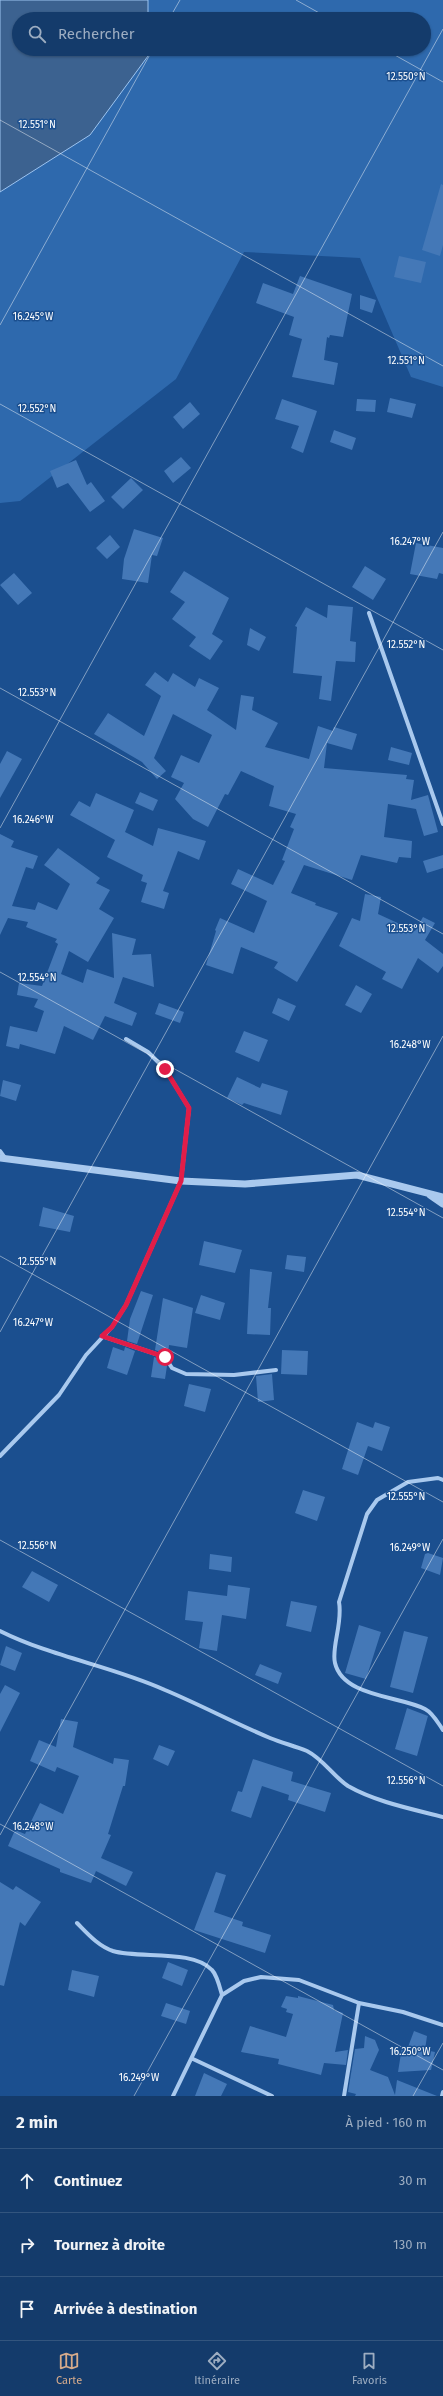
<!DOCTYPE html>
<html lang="fr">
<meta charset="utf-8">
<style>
:root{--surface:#143b6b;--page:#1d4271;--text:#f1f3f6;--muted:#9dadc1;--line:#33557e;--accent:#d6ab8b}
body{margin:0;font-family:"Fira Sans",sans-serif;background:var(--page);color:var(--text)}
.stop{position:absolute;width:12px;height:12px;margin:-9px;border:3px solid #e11d48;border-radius:50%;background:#fff}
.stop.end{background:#e11d48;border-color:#fff;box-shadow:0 1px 4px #0008}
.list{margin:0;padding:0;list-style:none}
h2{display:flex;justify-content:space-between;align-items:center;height:52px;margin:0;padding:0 16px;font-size:17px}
h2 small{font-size:13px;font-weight:400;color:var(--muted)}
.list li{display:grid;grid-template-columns:26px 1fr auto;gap:12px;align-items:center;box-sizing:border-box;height:64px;padding:0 16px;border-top:1px solid var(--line)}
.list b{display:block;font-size:15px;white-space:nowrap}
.list em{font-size:13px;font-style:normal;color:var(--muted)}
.icon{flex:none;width:22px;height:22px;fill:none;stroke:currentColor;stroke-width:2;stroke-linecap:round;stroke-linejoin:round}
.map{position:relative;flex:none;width:443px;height:2096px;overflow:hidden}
.search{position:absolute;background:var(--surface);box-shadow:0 1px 3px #0004;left:12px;right:12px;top:12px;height:44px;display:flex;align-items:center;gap:10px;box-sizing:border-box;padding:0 14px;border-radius:22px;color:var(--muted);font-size:15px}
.sheet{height:244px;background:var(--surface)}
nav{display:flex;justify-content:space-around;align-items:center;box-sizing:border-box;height:56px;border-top:1px solid var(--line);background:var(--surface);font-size:11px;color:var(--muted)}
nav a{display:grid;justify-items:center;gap:2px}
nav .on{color:var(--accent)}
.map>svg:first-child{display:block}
.green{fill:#2e69ad;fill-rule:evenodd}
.water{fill:#3c6290;stroke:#9cc4f0}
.building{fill:#4478b7}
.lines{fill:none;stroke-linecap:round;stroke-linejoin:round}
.minor{stroke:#a9c9ee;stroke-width:4}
.tertiary{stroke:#a9c9ee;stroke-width:7}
.route{stroke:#e11d48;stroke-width:5}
.ticks{fill:none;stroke:#fff;stroke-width:1;stroke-opacity:0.45}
.ticks-label{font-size:10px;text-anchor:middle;fill:#fff;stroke:#1b4f8f;stroke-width:3;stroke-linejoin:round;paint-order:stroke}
</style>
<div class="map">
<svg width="443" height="2096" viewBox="0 0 443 2096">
<rect width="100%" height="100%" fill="#1b4f8f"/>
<path class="green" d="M0,0h443v387l-32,-10 -51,-119 -116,-6 -68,127 -156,122 -20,2zM19,19h405v30h-405z"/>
<path class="water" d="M0,0h148v19h-129v30h129v7l-58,79 -90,57z"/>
<path class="building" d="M441,184l2,1v60l-3,11 -18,-6z
M399,256l27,6 -5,21 -27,-6z
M300,276l52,18 -9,43 -13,-2 -1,3 -2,-1 -3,23 14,3 -4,22 -42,-8 10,-38 -13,-4 5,-18 -38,-14 7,-20 30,11z
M360,295l16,5 -4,13 -12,-4z
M390,398l26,6 -4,14 -25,-6z
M282,399l35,12 -14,42 -12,-5 8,-22 -24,-7z
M357,399l19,1 -1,12 -19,-1z
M190,402l10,12 -17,15 -10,-12z
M334,430l22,8 -4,12 -22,-8z
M181,457l10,11 -18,15 -9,-12z
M76,460l11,25 4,-3 14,19 -15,11 -22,-29 -11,5 -7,-17z
M131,478l12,12 -20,19 -12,-12z
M134,529l29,9 -6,18 -5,-1 -4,28 -26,-4 2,-20z
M110,535l10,12 -13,12 -11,-11z
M416,543l27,5v26l-4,-1 -2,6 -27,-5z
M365,566l21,13 -13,21 -21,-13z
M184,571l45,27 -17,36 11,7 -13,19 -21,-14 7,-9 -24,-18 13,-17 -15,-10z
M14,573l18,20 -14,12 -18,-20z
M328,605l25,2 -3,34 6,1 -1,20 -19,-1 -5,40 -12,-2 3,-23 -29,-3 4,-46 -2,-1 11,-19 21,11z
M250,628l16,9 -7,14 -12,-6z
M155,672l13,10 5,-9 22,14 4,-9 20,10 -12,22 29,20 5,-35 13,2 -2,13 26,13 -13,24 44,12 9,-33 15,5 1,-4 23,7 -5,16 -25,-7 -3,25 83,7 -1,4 8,1 -3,20 17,-5 10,37 -14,4 -8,-27 -28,-5 -4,33 28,4 -1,17 -12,-1 -2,6 -36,-8 -9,25 -48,-15 -13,28 25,10 -1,2 23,8 -41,69 -23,-14 4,-6 -37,-15 -8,27 -27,-9 10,-34 -1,-1 5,-12 34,15 13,-32 -36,-17 7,-15 35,16 12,-24 -3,-1 12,-31 -4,-2 6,-13 -27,-8 5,-20 -33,-15 -13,24 -3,-1 -17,33 -15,-8 -18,-20 9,-16 -13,-6 10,-22 18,8 13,-28 -39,-21 -19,44 12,13 -9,8 -15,-17 -48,-28 14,-21 36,23 17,-40 -16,-11z
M391,747l21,6 -3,12 -21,-5z
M7,751l15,8 -22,39v-34z
M140,792l18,8 -5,11 -18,-8z
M96,793l38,17 -9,22 28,14 5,-18 48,13 -7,19 -21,-9 -15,40 6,2 -5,16 -23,-7 6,-19 -6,-2 2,-6 -36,-18 8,-17 -45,-25 9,-14 11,6z
M0,834l14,7 -3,6 27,9 -5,13 -7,-2 -14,39 23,4 3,-8 19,8 13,-26 -26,-19 14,-17 42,30 -4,5 14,7 -11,19 15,9 -26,44 -19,-11 -8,23 22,9 4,-14 27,9 -2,-45 24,6 -4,16 19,-1 3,33 -31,-10 -9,26 23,10 -5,13 -27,-10 -12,24 -29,-14 -9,28 -35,-10 -1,5 -13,-3 4,-20 27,6 7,-21 -10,-4 4,-8 -21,-4 2,-12 23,3 16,-42 -3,-2 2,-3 -31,-12 2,-5 -20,-4 -8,17z
M443,855v13l-16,5 -4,-12z
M365,894l16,3 -3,17 37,17 8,-14 12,6 -10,17 18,14v12l-5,7 -20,-15 -16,31 -20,-10 4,-7 -47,-26 13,-28 8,3z
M356,985l16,9 -11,19 -16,-8z
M278,998l18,8 -7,15 -17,-8z
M159,1003l25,9 -4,11 -25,-9z
M244,1031l24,9 -9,22 -24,-10z
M237,1077l23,11 2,-5 26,8 -7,24 -37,-12 -2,2 -15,-7z
M3,1080l18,5 -5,16 -16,-5z
M43,1207l31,9 -4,16 -31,-6z
M204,1241l38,9 -7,23 -36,-8z
M287,1255l19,2 -2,15 -19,-3z
M250,1269l22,3 -4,36h3l-1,27 -23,-1z
M141,1291l12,4 -16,49 -10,-3 3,-22z
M201,1295l24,8 -5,17 -25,-7z
M163,1298l30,10 -6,40 -18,-3 -1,10 -13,-5z
M113,1347l11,4 1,-4 10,4 -8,24 -20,-7z
M282,1350l26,1 -1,24 -26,-1z
M154,1357l9,3 4,6 -2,13 -14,-2z
M272,1374l2,26 -16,2 -2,-26z
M189,1384l22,5 -6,23 -21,-6z
M357,1422l16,6 2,-6 15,5 -8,24 -14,-5 -10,29 -16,-6z
M303,1490l22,7 -8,24 -22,-8z
M428,1553l15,5 -3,17 -19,-7 4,-14z
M210,1554l22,3 -1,15 -22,-3z
M32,1571l26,14 -9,17 -27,-15z
M228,1585l22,3 -4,31 -24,-4 -5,36 -18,-3 4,-26 -18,-2 3,-29 39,5z
M291,1601l26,5 -6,26 -25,-6z
M359,1625l22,7 -15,47 -21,-6z
M404,1631l24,6 -15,56 -23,-6z
M6,1646l16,7 -7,18 -15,-6z
M260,1664l22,9 -4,11 -23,-9z
M5,1685l15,8 -20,39v-38z
M407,1708l21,8 -11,40 -22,-7z
M61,1719l17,3 -5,25 40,17 1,-6 15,2 -4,26h-2l-15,48 3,1 -10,23 32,14 -7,14 -30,-15 -5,12 -31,-11v-3l-52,-23 7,-16 10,4 15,-31 23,11 16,-38 -22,-9 -2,5 -25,-11 9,-21 17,7z
M159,1745l16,6 -7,15 -15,-7z
M253,1759l40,13 -2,9 40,12 -6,19 -37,-12 1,-5 -27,-9 -11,32 -20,-7 7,-20 4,1z
M216,1872l10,3 -12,37 29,10 -1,4 29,9 -6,18 -71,-23z
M0,1882l13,8 3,-4 25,16 -16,24 -5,-4 -16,64 -4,-1z
M168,1962l20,8 -6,16 -20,-8z
M72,1970l27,6 -5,21 -26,-7z
M286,1996l12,2v-2l35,9 1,5 9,3 -8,39 13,-2 -2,15 -22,-2 -3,12 -43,-11 1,-5 -38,-7 9,-26 36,11 7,-23 -7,-2 1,-3 -6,-2z
M166,2003l24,8 -4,13 -25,-8z
M414,2031l13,5 -2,14 10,2 -4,18 -33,2 4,-25h6z
M365,2036l10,4 4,10 -9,20 18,7 7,18 2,-15 40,16h-82l1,-2 -8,-2 7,-43 9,-1z
M204,2073l23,11 -6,12h-26z"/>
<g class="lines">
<path class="minor" d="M369,613l74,211
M0,1151l5,7
M102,1336l63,21 7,11 14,6 48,1 42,-5
M0,1456l59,-61 27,-40 26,-28 14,-22 55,-124 8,-73 -24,-39 -17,-17 -22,-13
M443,1480l-5,-2 -30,4 -31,18 -10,14 -28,88c4,21 -8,46 -4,61 8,34 65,33 90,46 8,4 13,14 18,21
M0,1631c52,26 112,35 165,59 36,15 69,33 105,48 12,5 25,8 37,13 16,8 26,25 41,35 28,16 64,23 95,31
M77,1923c10,10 21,23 36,28 26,8 80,-2 99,19 5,5 8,18 10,25
M193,2059l79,37
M173,2096l49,-101 22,-14 17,-4 38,3 60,23 44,9 40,13
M344,2096l15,-93
M442,2096l1,-4"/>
<path class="tertiary" d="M0,1158l181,23 64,3 112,-9 86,22
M430,1195l13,9"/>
</g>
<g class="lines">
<path class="route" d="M165,1357l-63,-21 10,-9 14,-22 55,-124 8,-73 -24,-39"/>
</g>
<path class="ticks" d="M296,0l34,19M169,19l11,-19M384,49l59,33M0,120l443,246M0,325l153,-276M0,404l443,246M0,688l443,246M0,828l443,-799M0,972l443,246M0,1256l443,246M0,1332l443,-800M0,1540l443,246M0,1824l443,246M0,1835l443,-799M134,2096l309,-557M413,2096l30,-53"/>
<g class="ticks-label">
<text x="406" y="80">12.550°N</text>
<text x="37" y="128">12.551°N</text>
<text x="33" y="320">16.245°W</text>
<text x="406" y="364">12.551°N</text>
<text x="37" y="412">12.552°N</text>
<text x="410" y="545">16.247°W</text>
<text x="406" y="648">12.552°N</text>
<text x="37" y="696">12.553°N</text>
<text x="33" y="823">16.246°W</text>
<text x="406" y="932">12.553°N</text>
<text x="37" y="981">12.554°N</text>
<text x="410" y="1048">16.248°W</text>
<text x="406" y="1216">12.554°N</text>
<text x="37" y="1265">12.555°N</text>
<text x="33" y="1326">16.247°W</text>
<text x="406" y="1500">12.555°N</text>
<text x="37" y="1549">12.556°N</text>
<text x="410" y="1551">16.249°W</text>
<text x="406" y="1784">12.556°N</text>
<text x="33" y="1830">16.248°W</text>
<text x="410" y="2055">16.250°W</text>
<text x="139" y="2081">16.249°W</text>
</g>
</svg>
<div class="stop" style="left:165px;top:1357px"></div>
<div class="stop end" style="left:165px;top:1069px"></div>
<div class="search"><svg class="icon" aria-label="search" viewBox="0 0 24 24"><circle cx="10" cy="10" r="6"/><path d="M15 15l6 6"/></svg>Rechercher</div>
</div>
<section class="sheet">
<h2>2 min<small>À pied · 160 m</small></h2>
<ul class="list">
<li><svg class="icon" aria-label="ahead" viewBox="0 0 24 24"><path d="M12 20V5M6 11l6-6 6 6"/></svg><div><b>Continuez</b></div><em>30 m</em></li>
<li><svg class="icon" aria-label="right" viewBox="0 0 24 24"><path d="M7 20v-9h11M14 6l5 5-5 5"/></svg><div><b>Tournez à droite</b></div><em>130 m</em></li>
<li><svg class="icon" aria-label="arrive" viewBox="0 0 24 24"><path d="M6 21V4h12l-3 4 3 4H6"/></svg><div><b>Arrivée à destination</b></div></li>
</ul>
</section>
<nav>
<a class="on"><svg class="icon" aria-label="map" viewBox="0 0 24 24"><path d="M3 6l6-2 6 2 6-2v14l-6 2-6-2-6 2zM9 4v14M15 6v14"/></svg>Carte</a>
<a><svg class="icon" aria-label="directions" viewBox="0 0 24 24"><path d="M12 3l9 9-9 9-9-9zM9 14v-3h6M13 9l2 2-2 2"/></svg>Itinéraire</a>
<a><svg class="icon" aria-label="saved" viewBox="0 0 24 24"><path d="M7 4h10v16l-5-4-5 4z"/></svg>Favoris</a>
</nav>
